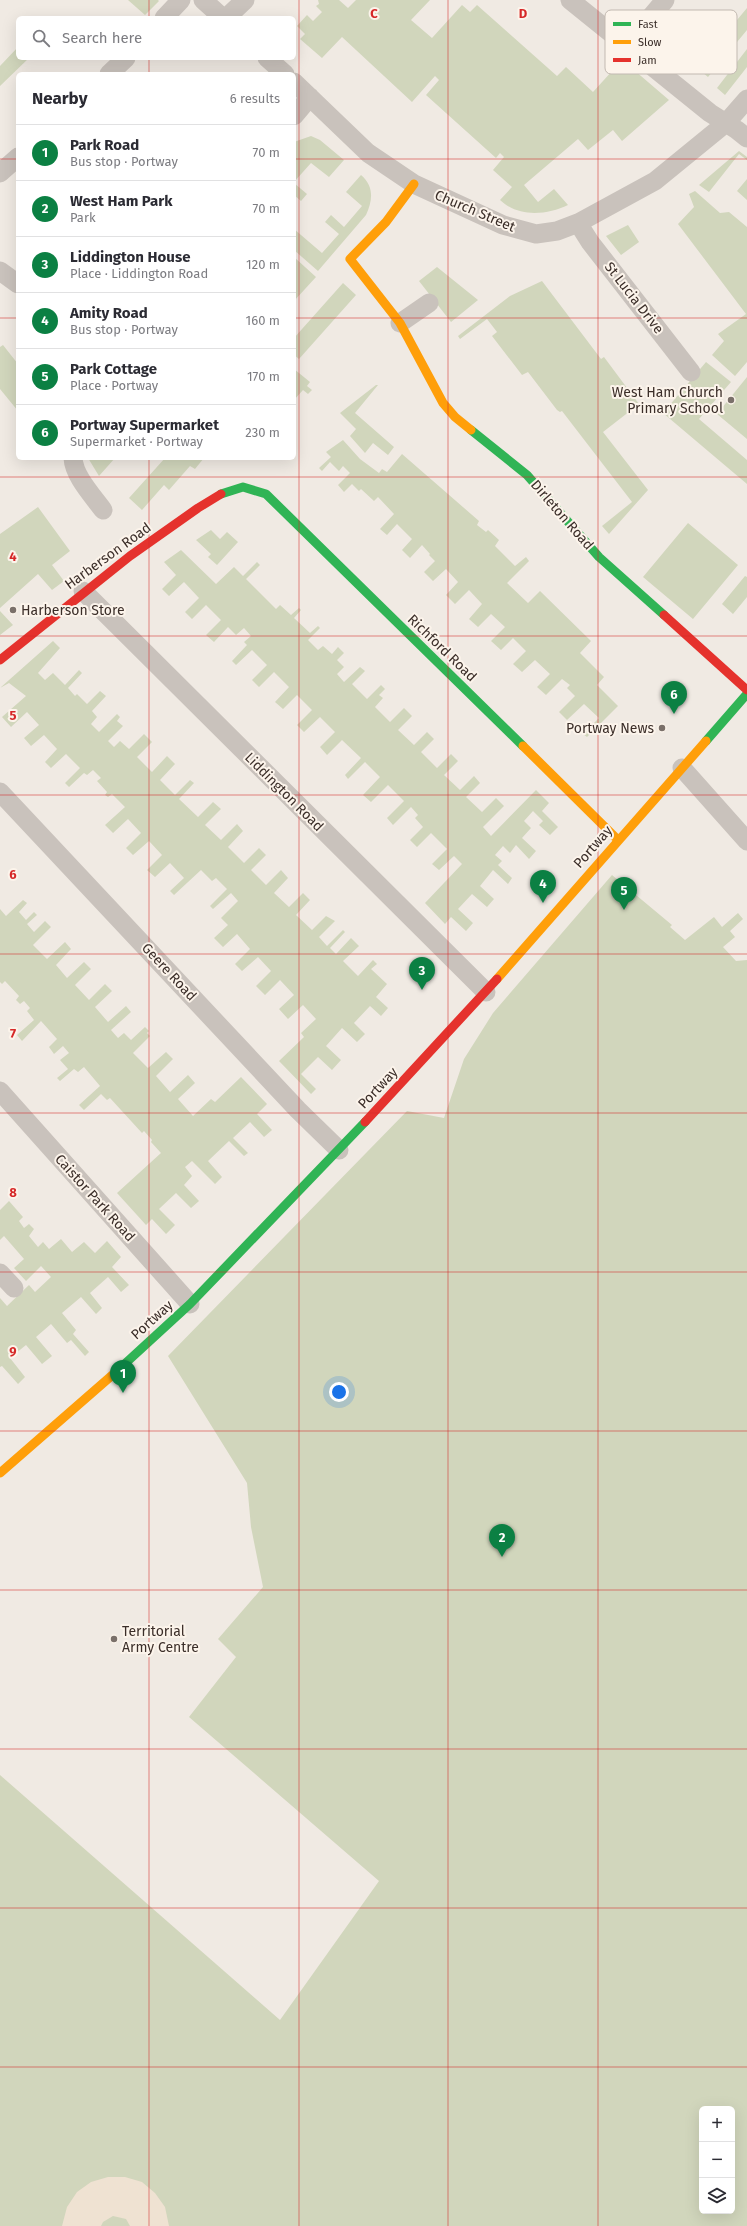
<!DOCTYPE html>
<meta charset="utf-8">
<style>
:root{--surface:#fff;--page:#f7f7f7;--text:#2b2b33;--muted:#7c7c81;--line:#e1e1e2;--accent:#0b8043}
body{margin:0;font-family:"Fira Sans",sans-serif;background:var(--page);color:var(--text)}
.controls{position:absolute;right:12px;bottom:12px;display:grid;overflow:hidden;border-radius:6px;box-shadow:0 4px 16px #0002}
.controls button{width:36px;height:36px;display:grid;place-items:center;padding:0;border:0;border-bottom:1px solid var(--line);background:var(--surface);color:var(--text);font:20px sans-serif}
.you{position:absolute;left:339px;top:1392px;width:14px;height:14px;margin:-10px;border:3px solid #fff;border-radius:50%;background:#1a73e8;box-shadow:0 0 0 6px #1a73e833}
.badge{display:grid;place-items:center;width:26px;height:26px;border-radius:50%;background:var(--accent);color:#fff;font-size:13px;font-weight:700}
.pin{position:absolute;translate:-50% -33px;filter:drop-shadow(0 1px 2px #0008)}
.pin::after{content:'';position:absolute;top:21px;width:14px;height:12px;background:inherit;clip-path:polygon(0 0,100% 0,50% 100%)}
.list{margin:0;padding:0;list-style:none}
h2{display:flex;justify-content:space-between;align-items:center;height:52px;margin:0;padding:0 16px;font-size:17px}
h2 small{font-size:13px;font-weight:400;color:var(--muted)}
.list li{display:grid;grid-template-columns:26px 1fr auto;gap:12px;align-items:center;box-sizing:border-box;height:56px;padding:0 16px;border-top:1px solid var(--line)}
.list b{display:block;font-size:15px;white-space:nowrap}
.list p{margin:0;font-size:13px;white-space:nowrap;color:var(--muted)}
.list em{font-size:13px;font-style:normal;color:var(--muted)}
.icon{flex:none;width:22px;height:22px;fill:none;stroke:currentColor;stroke-width:2;stroke-linecap:round;stroke-linejoin:round}
.map{position:relative;flex:none;width:747px;height:2226px;overflow:hidden}
.search{position:absolute;background:var(--surface);box-shadow:0 4px 16px #0002;left:16px;top:16px;width:280px;height:44px;display:flex;align-items:center;gap:10px;box-sizing:border-box;padding:0 14px;border-radius:6px;color:var(--muted);font-size:15px}
.panel{position:absolute;background:var(--surface);box-shadow:0 4px 16px #0002;left:16px;top:72px;width:280px;height:388px;border-radius:6px}
.map>svg:first-child{display:block}
.green{fill:#d1d6bc;fill-rule:evenodd}
.plaza{fill:#efe2d2}
.lines{fill:none;stroke-linecap:round;stroke-linejoin:round}
.street{stroke:#c9c2bc;stroke-width:19}
.fast{stroke:#30b455;stroke-width:9}
.slow{stroke:#ff9f0a;stroke-width:9}
.jam{stroke:#e5322d;stroke-width:9}
.grid{fill:none;stroke:#d62828;stroke-width:1;stroke-opacity:0.55}
.poi-dot{fill:#7a706a;stroke:#fcf4eb;stroke-width:1.5}
.labels{text-anchor:middle;dominant-baseline:central;stroke-width:4;stroke-linejoin:round;paint-order:stroke}
.street-label{font-size:14px;fill:#3b2e29;stroke:#fcf4eb}
.poi-label{font-size:14px;fill:#3b2e29;stroke:#fcf4eb;text-anchor:end}
.key{fill:#fcf4eb;stroke:#c2b9b1;stroke-width:1}
.key-label{font-size:11px;fill:#3b2e29}
.grid-label{font-size:13px;text-anchor:middle;font-weight:bold;fill:#d62828;stroke:#fcf4eb;stroke-width:4;stroke-linejoin:round;paint-order:stroke}
</style>
<div class="map">
<svg width="747" height="2226" viewBox="0 0 747 2226">
<rect width="100%" height="100%" fill="#f0eae3"/>
<path class="green" d="M128,0h30l1,1 -14,14z
M318,0h21l9,8 8,-8h74l-19,20 21,18 30,-33 8,7 7,-7 80,71 9,-9 27,25 20,-22 4,4 10,-10 42,36 -47,41 -9,-11 -25,20 -10,-11 -54,46 14,17 16,-13 14,16c-21,10 -49,13 -68,-5l12,-13 -19,-17 11,-13 -4,-4 -4,5 -70,-63 13,-15 -4,-4 -23,26 -70,-65 -20,21 -22,-19 5,-5 -8,-8 10,-11 6,6 9,-9 -6,-6 3,-2z
M747,8v22l-39,47 -11,-9z
M18,47v11h11l-29,28v-20z
M747,49v18l-22,28 -8,-7z
M311,136l9,4 24,20 -15,17 -18,-14 -17,19v-40z
M739,151l8,6v3l-8,-6 -30,38 -10,-7z
M361,175c13,11 12,25 5,40l-48,56 -24,-21v-21l28,24 17,-19 -14,-12 6,-7 13,12 18,-21 -16,-14z
M747,179v21l-10,-9z
M294,183l13,11 -6,7 -7,-6z
M695,191l25,22 9,-1 18,15v135l-12,14 -23,-21 12,-14 -6,-7 28,-20 -68,-90 16,-17 -5,-13z
M628,225l11,17 -18,13 -15,-19z
M294,257l22,20 -22,24z
M437,267l41,33 -27,22 -32,-41z
M542,281l59,78 3,-2 35,47 -36,28 45,58 -39,44 -7,-8 30,-24 -70,-91 -2,1 -3,-2 -29,-38 -6,3 -30,-39 5,-4 -10,-13 -27,20 -2,-3 52,-40z
M343,283l13,12 -57,64 -5,-4v-17z
M3,345l15,19v47l-18,-22v-42z
M706,362l25,20 -32,37 48,41v24l-84,-71z
M294,369l16,13 -3,4 5,4 -4,4 -5,-4 -9,10z
M747,377v62l-30,-25z
M376,385h2l-23,28 39,34 -6,8 -15,-12 -8,10 -15,-17 6,-7 -16,-16z
M343,440l17,19 19,14 3,-4 5,3 15,-18 77,67 -2,4 9,7 2,-2 11,10 -4,6 20,20 11,-9 3,4 -22,22 21,20 12,-12 51,50 -11,12 24,24 -7,8 21,21 -31,31 -4,-3 16,-16 -15,-14 -17,16 -8,-8 16,-16 -8,-8 3,-3 -8,-6 -16,16 -9,-8 13,-13 -15,-14 -13,12 -9,-8 13,-13 -13,-13 -12,12 -10,-9 14,-14 -14,-13 -13,13 -9,-8 13,-15 -13,-14 -14,14 -9,-9 12,-13 -12,-13 -13,12 -9,-9 11,-11 -6,-6 1,-1 -8,-9 -12,13 -8,-8 10,-11 -15,-15 -10,11 -7,-6 14,-15 -16,-17 -4,4 -13,-12 -2,2 -7,-7 -8,8 -6,-7 12,-12 -7,-7 -4,5 -9,-9 -8,9 -3,-3 12,-11 -5,-5z
M88,458h27l-16,18z
M165,458h39l-9,11 -5,-3 -21,24 -5,-5 -22,25 -13,-12z
M38,507l32,44 -18,14 12,16 -12,9 -14,-16 -38,34v-74z
M688,523l50,42 -45,54 -50,-42z
M211,530l9,9 7,-7 11,10 -21,23 -9,-8 3,-3 -15,-14z
M181,550l35,34 18,-17 9,9 14,-14 3,3 -14,14 30,30 4,-4 11,10 8,-7 2,2 -7,8 16,15 8,-7 2,2 -12,12 10,10 5,-4 9,8 6,-7 6,6 -7,7 7,7 -7,7 7,8 16,-15 5,4 -13,13 15,15 14,-14 4,4 -6,6 4,3 -8,9 15,15 14,-14 8,8 -14,14 16,15 13,-13 7,7 -13,13 16,16 14,-14 7,7 -14,14 16,15 14,-14 6,7 -14,14 16,15 14,-14 8,8 -21,21 8,9 45,-46 13,13 -7,8 16,16 -8,8 -11,-10 4,-4 -10,-10 -9,10 7,7 -9,10 14,13 -7,8 -13,-14 -6,8 -7,-7 -8,9 7,6 -4,4 14,13 -4,6 -15,-14 -13,16 14,13 -7,8 -15,-13 -14,15 15,14 -7,8 -15,-14 -6,7 -20,-21 37,-39 -8,-8 -15,14 -7,-6 15,-15 -16,-16 -14,14 -7,-7 13,-13 -8,-9 3,-3 -7,-8 -18,18 -6,-7 17,-17 -16,-16 -17,17 -8,-7 17,-18 -15,-15 -17,17 -3,-4 16,-17 -19,-18 -15,15 -7,-8 15,-15 -15,-15 -16,15 -7,-7 15,-15 -15,-15 -14,14 -8,-7 14,-15 -15,-15 -15,15 -7,-7 15,-15 -15,-15 -16,15 -4,-4 15,-16 -3,-3 7,-6 -7,-8 -8,7 -8,-8 -14,15 -8,-7 15,-15 -15,-15 -14,14 -7,-7 14,-14 -15,-16 -15,14 -7,-7 14,-14 -12,-13z
M745,576l2,1v20l-14,17 -11,-10z
M0,611l13,14 -13,10z
M53,641l7,7 -22,25 7,7 8,-7 12,12 14,-15 3,3 -14,15 7,8 2,-2 10,10 13,-13 6,5 -14,15 5,6 -6,7 8,8 18,-18 3,3 -3,4 6,5 -15,15 6,6 6,-6 9,8 15,-15 8,8 -15,15 15,15 15,-16 8,8 -15,16 15,15 15,-15 4,3 -15,16 19,18 15,-15 8,7 -16,16 16,15 16,-16 6,7 -15,16 16,16 15,-15 7,7 -15,15 15,15 15,-15 7,8 -14,15 15,14 14,-14 7,7 -14,15 16,15 14,-14 9,5 -16,16 8,9 16,-16 2,2 -15,16 6,6 15,-16 8,8 -16,15 15,15 15,-16 4,4 -6,5 16,15 -11,13 12,11 -7,8 -11,-10 -16,17 11,11 -8,8 -15,-14 -16,18 15,14 -9,10 -14,-13 -17,17 15,15 -5,5 -32,-33 25,-24 -3,-4 15,-14 -13,-14 -15,14 -9,-10 15,-14 -14,-15 -15,15 -9,-9 15,-15 -13,-14 -16,14 -7,-7 15,-15 -13,-15 -14,13 -9,-9 14,-13 -7,-7 17,-17 -7,-8 -18,16 -3,-3 17,-17 -11,-11 -4,3 -11,-11 -27,25 -4,-4 14,-13 -14,-15 -15,14 -8,-7 15,-15 -13,-14 -16,14 -7,-7 15,-15 -13,-14 -15,14 -8,-8 20,-18 -13,-13 -4,3 -3,-2 2,-3 -10,-11 4,-3 -8,-8 -6,5 -3,-2 -15,14 -4,-4 15,-15 -14,-14 -15,14 -6,-6 12,-13 -13,-14 -13,11 -7,-8 15,-13 -12,-13 -16,15 -9,-10 24,-21 -17,-13 -9,5z
M612,875l60,50 -2,2 15,13 29,-23 8,10 16,-14 5,6 -13,12 5,6 -12,10 13,14 11,-1v1266h-747v-451l280,245 99,-139 -190,-164 47,-60 -18,-18 45,-52 -12,-60 -4,-44 -79,-127 239,-245 37,7 20,-59 29,-46zM702,2109h30v102h-30z
M23,900l4,3 -8,9 7,8 8,-8 3,3 -10,9 7,8 11,-11 6,6 -18,18 14,14 18,-17 6,7 -15,16 11,13 17,-16 7,7 -16,16 14,15 16,-16 7,7 -17,16 13,15 18,-16 5,6 -20,18 7,8 6,-5 7,7 14,-13 4,4 -2,2 3,3 -17,17 15,15 18,-16 7,7 -17,17 14,16 18,-17 7,8 -17,16 15,17 18,-17 4,3 26,-25 26,27 -10,10 15,16 -8,7 -14,-15 -17,16 15,15 -4,3 -15,-15 -21,20 14,16 -7,7 -23,-23 -7,6 7,9 -8,9 15,16 -8,7 -15,-15 -17,16 16,16 -9,9 -14,-15 -6,6 -29,-32 44,-40 -10,-11 1,-2 -8,-9 -2,2 -32,-35 -3,2 -6,-6 -17,16 -5,-5 21,-19 -16,-19 -6,5 -4,-3 -14,12 -3,-3 11,-9 -8,-9 9,-7 -6,-7 -9,8 -5,-7 8,-8 -16,-18 -19,20 -5,-6 17,-15 -7,-9 3,-3 -6,-7 -4,3 -4,-4 3,-4 -14,-15 -3,3 -2,-2v-73l6,7z
M9,1201l14,16 -4,4 5,7 5,-4 5,5 -5,7 9,11 5,-5 6,7 12,-10 11,13 12,-10 11,11 12,-12 14,16 -9,10 17,18 -8,7 -13,-15 -18,16 12,15 -6,6 -15,-17 -19,16 14,17 -3,4 16,18 -4,4 -14,-16 -4,3 -16,-19 -15,13 16,19 -10,8 -16,-19 -16,13 15,19 -7,7 -16,-18 -2,1v-69l7,8 22,-21 6,7 16,-15 -10,-11 -15,15 -12,-13 10,-9 -20,-23 -4,4v-30z"/>
<path class="plaza" d="M108,2177h17l17,5 13,11 10,14 4,19h-39l-4,-7 -13,-3 -10,6 -2,4h-39l5,-19 10,-15 14,-10z"/>
<g class="lines">
<path class="street" d="M203,0l20,18
M570,0l140,113 27,17 10,8
M164,18l17,-18
M226,18l19,-18
M627,45l38,-45
M267,58l18,16
M109,74l17,-16
M294,82l74,71 46,31 89,41 33,9 21,-3 21,-8 77,-42 71,-58 21,-24
M294,116l16,-19
M0,173l18,-16
M578,223l12,19 101,130
M0,271l18,13
M400,323l29,-20
M73,458c1,18 19,37 30,52
M83,591l403,401
M682,768l65,73
M0,792l298,318 41,40
M0,1091l190,213
M0,1273l14,15"/>
<path class="fast" d="M471,430l56,45 72,82 65,58
M221,494l22,-7 23,7 257,252
M706,741l41,-47
M117,1371l73,-67 175,-182"/>
<path class="slow" d="M414,184l-28,38 -36,37 50,64 43,80 12,14 16,13
M523,746l95,94
M497,979l209,-238
M0,1473l117,-102"/>
<path class="jam" d="M664,615l83,75
M0,660l130,-104 68,-48 23,-14
M365,1122l132,-143"/>
</g>
<path class="grid" d="M149,0v18M299,0v2226M448,0v2226M598,0v2226M149,58v16M0,159h18M294,159h453M0,318h18M294,318h453M149,458v1768M0,477h747M0,636h747M0,795h747M0,954h747M0,1113h747M0,1272h747M0,1431h747M0,1590h747M0,1749h747M0,1908h747M0,2067h747"/>
<g class="poi-dot">
<circle cx="731" cy="400" r="4"/>
<circle cx="13" cy="610" r="4"/>
<circle cx="662" cy="728" r="4"/>
<circle cx="114" cy="1639" r="4"/>
</g>
<g class="labels">
<g class="street-label">
<text transform="translate(475 211) rotate(23)">Church Street</text>
<text transform="translate(634 298) rotate(52)">St Lucia Drive</text>
<text transform="translate(562 515) rotate(49)">Dirleton Road</text>
<text transform="translate(108 556) rotate(-36)">Harberson Road</text>
<text transform="translate(442 648) rotate(44)">Richford Road</text>
<text transform="translate(284 792) rotate(45)">Liddington Road</text>
<text transform="translate(593 847) rotate(-49)">Portway</text>
<text transform="translate(169 972) rotate(47)">Geere Road</text>
<text transform="translate(378 1088) rotate(-47)">Portway</text>
<text transform="translate(95 1198) rotate(48)">Caistor Park Road</text>
<text transform="translate(152 1320) rotate(-42)">Portway</text>
</g>
<g class="poi-label">
<text x="723" y="392">West Ham Church<tspan x="723" dy="16">Primary School</tspan></text>
<text x="21" y="610" text-anchor="start">Harberson Store</text>
<text x="654" y="728">Portway News</text>
<text x="122" y="1631" text-anchor="start">Territorial<tspan x="122" dy="16">Army Centre</tspan></text>
</g>
</g>
<rect x="605" y="10" width="132" height="64" rx="6" class="key"/>
<rect x="613" y="22" width="18" height="4" fill="#30b455"/>
<rect x="613" y="40" width="18" height="4" fill="#ff9f0a"/>
<rect x="613" y="58" width="18" height="4" fill="#e5322d"/>
<g class="key-label">
<text x="638" y="28">Fast</text>
<text x="638" y="46">Slow</text>
<text x="638" y="64">Jam</text>
</g>
<g class="grid-label">
<text x="374" y="18">C</text>
<text x="523" y="18">D</text>
<text x="13" y="561">4</text>
<text x="13" y="720">5</text>
<text x="13" y="879">6</text>
<text x="13" y="1038">7</text>
<text x="13" y="1197">8</text>
<text x="13" y="1356">9</text>
</g>
</svg>
<div class="controls">
<button>+</button>
<button>−</button>
<button><svg class="icon" aria-label="layers" viewBox="0 0 24 24"><path d="M12 4l9 5-9 5-9-5zM3 14l9 5 9-5"/></svg></button>
</div>
<div class="you"></div>
<div class="pin badge" style="left:123px;top:1393px">1</div>
<div class="pin badge" style="left:502px;top:1557px">2</div>
<div class="pin badge" style="left:422px;top:990px">3</div>
<div class="pin badge" style="left:543px;top:903px">4</div>
<div class="pin badge" style="left:624px;top:910px">5</div>
<div class="pin badge" style="left:674px;top:714px">6</div>
<div class="search"><svg class="icon" aria-label="search" viewBox="0 0 24 24"><circle cx="10" cy="10" r="6"/><path d="M15 15l6 6"/></svg>Search here</div>
<section class="panel">
<h2>Nearby<small>6 results</small></h2>
<ul class="list">
<li><span class="badge">1</span><div><b>Park Road</b><p>Bus stop · Portway</p></div><em>70 m</em></li>
<li><span class="badge">2</span><div><b>West Ham Park</b><p>Park</p></div><em>70 m</em></li>
<li><span class="badge">3</span><div><b>Liddington House</b><p>Place · Liddington Road</p></div><em>120 m</em></li>
<li><span class="badge">4</span><div><b>Amity Road</b><p>Bus stop · Portway</p></div><em>160 m</em></li>
<li><span class="badge">5</span><div><b>Park Cottage</b><p>Place · Portway</p></div><em>170 m</em></li>
<li><span class="badge">6</span><div><b>Portway Supermarket</b><p>Supermarket · Portway</p></div><em>230 m</em></li>
</ul>
</section>
</div>
